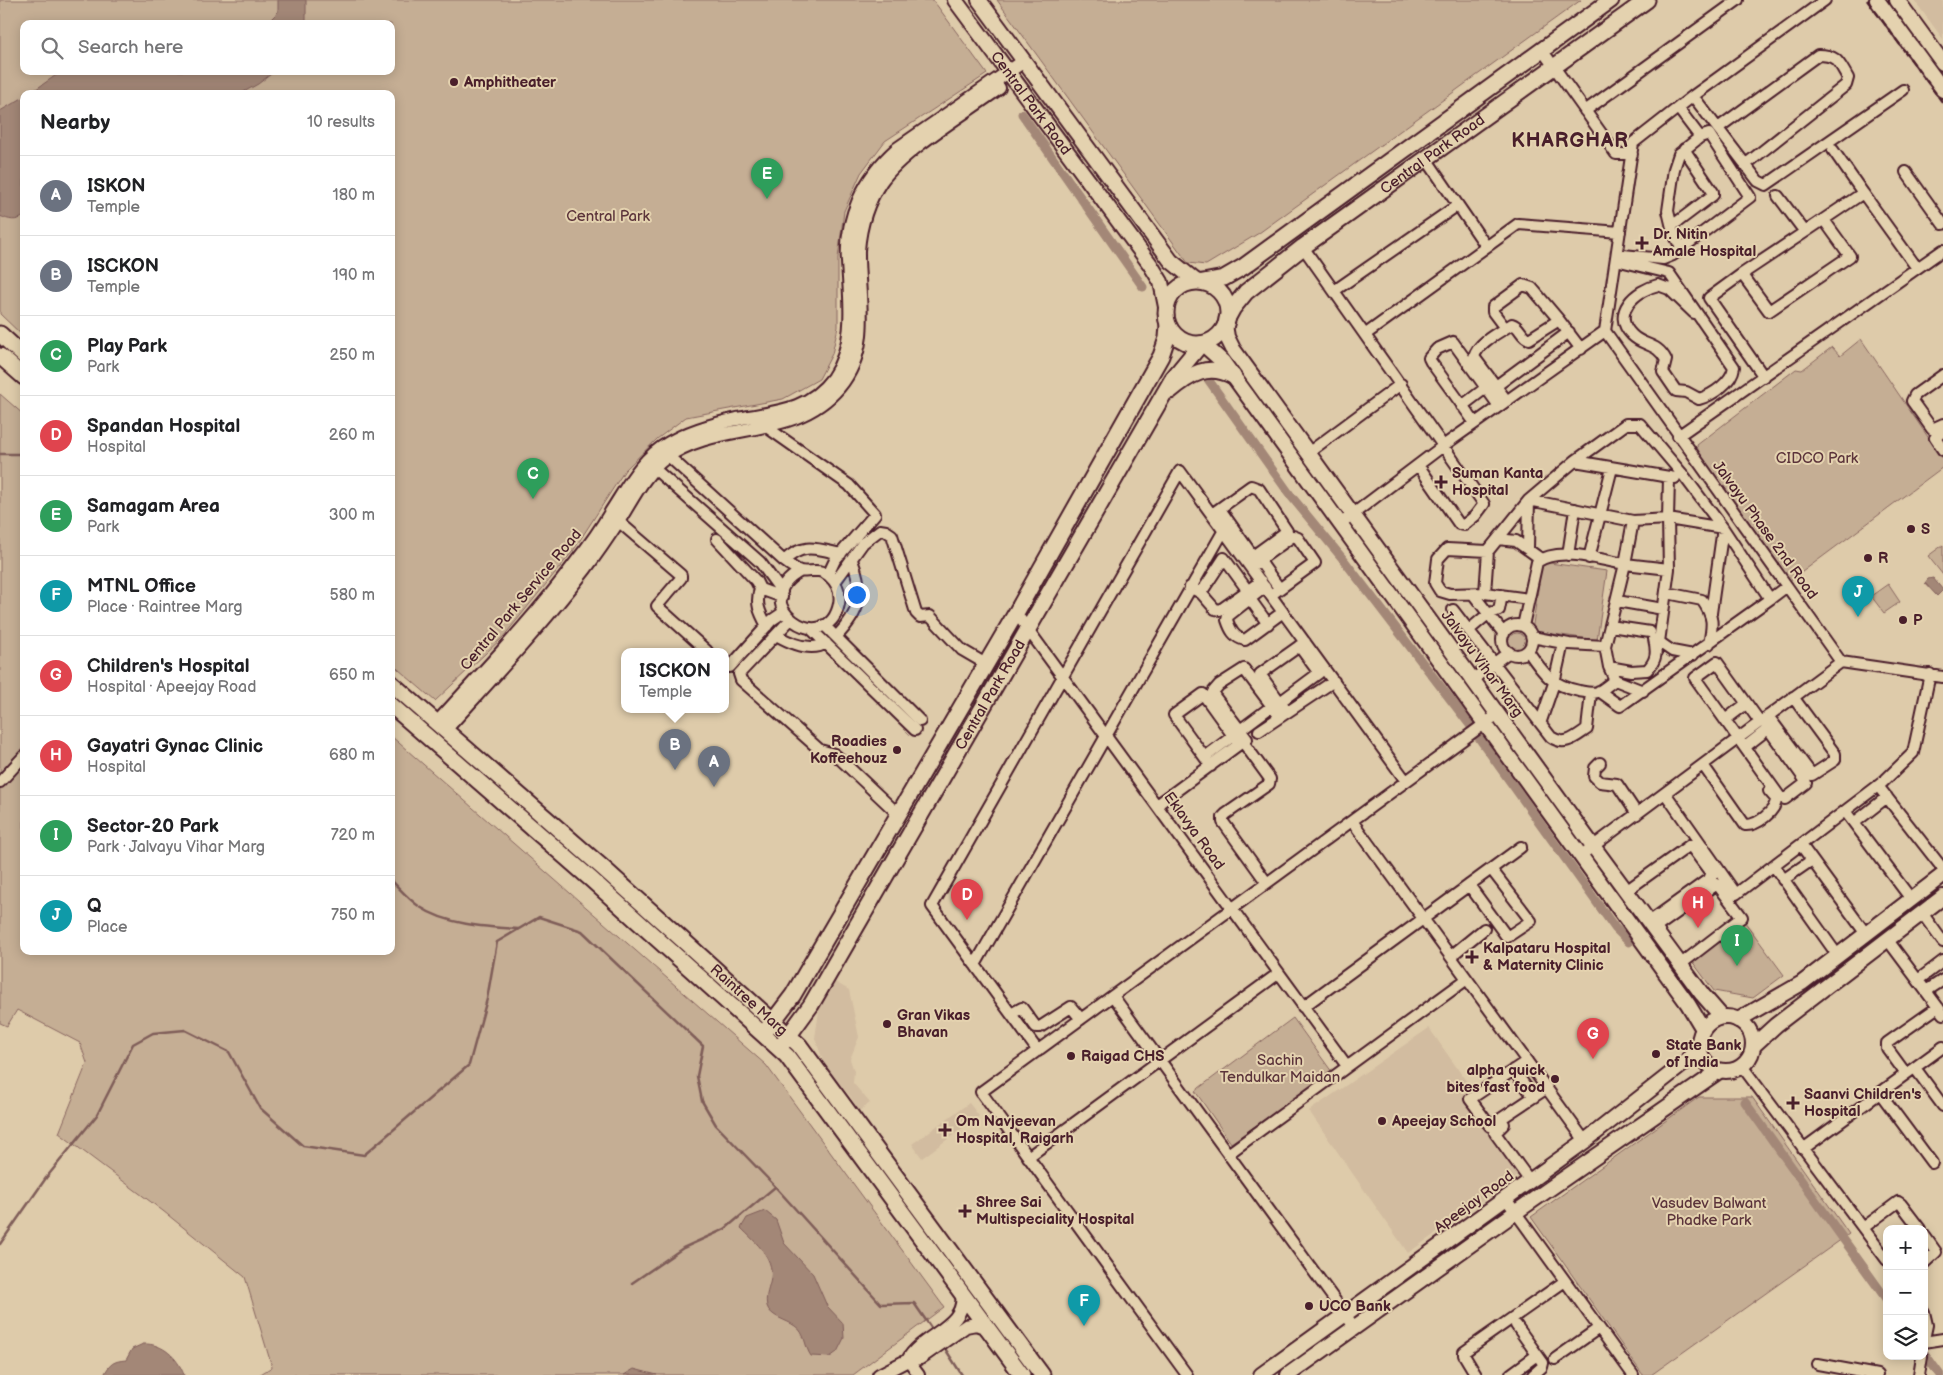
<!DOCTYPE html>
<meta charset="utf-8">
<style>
:root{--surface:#fff;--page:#f6f6f6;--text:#202124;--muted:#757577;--line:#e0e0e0;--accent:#4a1f2b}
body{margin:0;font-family:"Balsamiq Sans",sans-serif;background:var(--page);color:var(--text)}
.controls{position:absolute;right:15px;bottom:15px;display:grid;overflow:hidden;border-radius:10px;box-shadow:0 2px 12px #0003}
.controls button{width:45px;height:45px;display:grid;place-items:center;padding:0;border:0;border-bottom:1px solid var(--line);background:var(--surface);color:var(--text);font:25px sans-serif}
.you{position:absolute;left:856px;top:594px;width:18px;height:18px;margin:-12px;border:4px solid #fff;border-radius:50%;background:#1a73e8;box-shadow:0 0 0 8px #1a73e833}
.badge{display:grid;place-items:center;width:32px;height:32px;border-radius:50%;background:var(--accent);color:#fff;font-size:16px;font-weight:700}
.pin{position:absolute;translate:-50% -41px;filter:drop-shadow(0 1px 2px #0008)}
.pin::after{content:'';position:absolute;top:26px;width:18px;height:15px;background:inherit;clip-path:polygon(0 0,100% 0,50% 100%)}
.popup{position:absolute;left:621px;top:648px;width:108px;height:65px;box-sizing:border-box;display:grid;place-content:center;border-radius:10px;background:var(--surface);filter:drop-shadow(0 1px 4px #0005);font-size:16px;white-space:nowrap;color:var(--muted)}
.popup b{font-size:19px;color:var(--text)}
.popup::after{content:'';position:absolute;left:50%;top:100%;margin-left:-10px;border:10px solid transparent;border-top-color:var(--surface)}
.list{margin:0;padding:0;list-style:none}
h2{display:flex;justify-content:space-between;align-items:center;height:65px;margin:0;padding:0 20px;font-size:21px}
h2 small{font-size:16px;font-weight:400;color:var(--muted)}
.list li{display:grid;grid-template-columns:32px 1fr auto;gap:15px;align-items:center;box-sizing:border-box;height:80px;padding:0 20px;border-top:1px solid var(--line)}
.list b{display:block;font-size:19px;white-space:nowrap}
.list p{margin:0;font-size:16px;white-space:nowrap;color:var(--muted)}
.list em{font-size:16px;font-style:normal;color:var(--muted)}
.icon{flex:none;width:28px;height:28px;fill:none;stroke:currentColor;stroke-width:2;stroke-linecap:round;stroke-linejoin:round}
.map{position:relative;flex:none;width:1943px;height:1375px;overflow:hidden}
.search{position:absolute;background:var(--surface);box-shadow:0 2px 12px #0003;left:20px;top:20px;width:375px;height:55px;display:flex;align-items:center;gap:12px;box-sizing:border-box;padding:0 18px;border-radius:10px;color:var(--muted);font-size:19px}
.panel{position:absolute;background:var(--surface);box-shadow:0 2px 12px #0003;left:20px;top:90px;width:375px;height:865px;border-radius:10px}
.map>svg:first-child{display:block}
.built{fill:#d2bca0}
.green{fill:#c5ae94;stroke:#886660;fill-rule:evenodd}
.water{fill:#a38777;stroke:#7f5d59}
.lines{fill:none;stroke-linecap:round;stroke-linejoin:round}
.stream{stroke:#7f5d59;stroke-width:2.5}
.canal{stroke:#a38777;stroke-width:9}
.minor-casing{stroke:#4a1f2b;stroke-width:14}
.tertiary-casing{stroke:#4a1f2b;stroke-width:16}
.secondary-casing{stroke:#4a1f2b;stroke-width:18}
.primary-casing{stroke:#4a1f2b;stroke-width:19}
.minor{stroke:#e4d2af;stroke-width:10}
.tertiary{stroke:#e4d2af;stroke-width:12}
.secondary{stroke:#e4d2af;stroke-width:14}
.primary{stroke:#e4d2af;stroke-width:15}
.rail{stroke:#4a1f2b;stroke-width:2.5;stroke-dasharray:8 4;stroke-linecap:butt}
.poi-dot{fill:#4a1f2b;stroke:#e4d2af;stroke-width:2}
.labels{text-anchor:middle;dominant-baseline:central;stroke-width:4;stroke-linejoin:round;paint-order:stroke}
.poi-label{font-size:15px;font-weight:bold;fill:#4a1f2b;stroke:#e4d2af;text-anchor:start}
.street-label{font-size:15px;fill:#4a1f2b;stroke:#e4d2af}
.park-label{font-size:15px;fill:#5c343b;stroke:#e4d2af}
.district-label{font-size:20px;font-weight:bold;letter-spacing:1px;fill:#4a1f2b;stroke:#e4d2af}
</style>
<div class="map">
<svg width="1943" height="1375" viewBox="0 0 1943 1375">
<rect width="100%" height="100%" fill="#decbaa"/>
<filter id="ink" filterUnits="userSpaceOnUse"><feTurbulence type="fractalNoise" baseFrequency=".02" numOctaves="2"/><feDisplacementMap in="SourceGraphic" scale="10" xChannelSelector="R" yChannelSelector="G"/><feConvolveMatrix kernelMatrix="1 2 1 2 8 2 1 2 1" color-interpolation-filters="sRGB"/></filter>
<g filter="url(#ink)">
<path class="built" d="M1914,0h29v39z
M835,982l14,8 10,47 -9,22 4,12 -1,12 17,20 -11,8 -9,-15 -24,-27 -11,-31 4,-27 7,-24z
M1429,1028l99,141 -120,84 -99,-142z
M969,1103l10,13 -57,42 -10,-14z"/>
<path class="green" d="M0,0h933l54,74 -102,67 -24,32 -17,38 -6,47v69l-6,27 -13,25 -36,20 -97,18 -29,22 -32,31 -52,81 -70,86 -68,64 -44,-38v-569h-367v243l-24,-23zM24,24h367v47h-367z
M997,0h584l-322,233 -53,32 -18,-2z
M1861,339l82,120v8l-153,114 -90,-121 -3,-15 99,-76 6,1 30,-23 8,9z
M0,394l24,21v536h367v-215l375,329 178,242 -91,68h-594l13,-8 -27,-90 -82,-66 -104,-78 28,-70 -7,-20 -63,-33 -10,16 -7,-3z
M1943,545v30l-15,-19z
M1542,562l65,9 -10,69 -65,-9z
M1888,584l12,18 -16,11 -13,-17z
M1508 642a9 9 0 1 1 18 0a9 9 0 1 1-18 0Z
M1742,918l42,57 -31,23 -39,-7 -25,-34z
M1293,1018l39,54 -101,71 -36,-52z
M1699,1097h53l97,137 -198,141h-8l-112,-158z"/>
<path class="water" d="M278,0h28v24h-40l12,-12z
M62,71h213l-17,13 -18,10h-211z
M24,97v119c-8,6 -15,4 -24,0v-105z
M1933,578l10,12 -6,6 -12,-13 3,-4z
M765,1211l11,9 8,23 29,31 14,32 16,17 1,15 -7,14 -7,5 -19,-1c-7,-10 -5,-23 -16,-30 -8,-6 -25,-9 -28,-20 -2,-8 1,-15 3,-23 7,-24 -14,-40 -29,-55l6,-10z
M143,1344c20,-1 35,14 41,31h-80c6,-12 10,-14 22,-15l6,-11z
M634,1369l23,6h-33z"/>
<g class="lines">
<path class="stream" d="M0,454h24
M391,880c9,9 18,20 29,27 27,18 67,20 98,22
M0,1244l46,-66 51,-63 36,-71 20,-11 32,-3 44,22 31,56 43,38 61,9 105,-90 18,-66 10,-57 42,-25 43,14 121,115 -6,30 5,25 14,24 55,57 110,122 33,-1 20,29
M632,1283l51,-35 42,-19 50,-42
M944,1347l18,28"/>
<path class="canal" d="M1022,114l121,173
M1205,375l86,121 52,63 127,166
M1479,738l136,190 14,14
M1745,1102l142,198
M1924,1353l16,22"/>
<g class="minor-casing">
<path id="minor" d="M1542,50l74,104h16
M1693,96l65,85 8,4 137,-95
M1585,111l153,-111
M1718,128l100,-73c20,0 21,8 30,23l-2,7 -101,80
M1833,150l30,43
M1427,160l59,86
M1906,172l37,52
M1778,196l27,36 58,-39 54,75
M1672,226l41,-31v-3l-29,-43
M1303,247l181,257 -9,12 -11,9 -5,-1 -41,-59
M1681,248l-8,-16 -5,-21 6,-42 5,-15 21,-17
M1623,255l40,4 10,-4 77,-58 -41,-63 -9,3 -22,-29
M1616,260l53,13 65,94c-2,15 -21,28 -35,32l-13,-7 -10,-1 -13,-19 3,-12c-9,-18 -22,-13 -34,-25 -22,-22 4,-45 26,-50l11,4 25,24
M1742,274l27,37 81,-55 -26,-36
M1334,291l124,-86
M1505,328l-12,-16v-5l30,-22 9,3 27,32
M1605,331l236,331 102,15
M1366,334l152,-110 102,8
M1943,375l-28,20 -3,6 20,28 11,-5
M1764,377l-55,-79 33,-24 63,-42
M1496,386l73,-54
M1507,401l-33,-44c4,-15 26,-25 38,-33 8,2 9,13 17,15l30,-19 22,29
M1462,406l25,-19
M1475,423l-44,-61 -2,-4 8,-9 16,-7 46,64
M765,426l84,59 26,29 -40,46 -7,15
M1943,431l-8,7 8,12
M1678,436l265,-186
M664,452l120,109c4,3 11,8 16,10 11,2 18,-4 29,5 8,7 12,17 10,28 -12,57 -97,-1 -38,-33
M1308,453l93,-69
M1575,461l100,17
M648,463l112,99 22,30
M1669,478l-1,41 55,9 -12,85
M1220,509l33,47
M1212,514l39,-28 8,3 28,42 -41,30
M618,521l63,54v3l-24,28 50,45
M1633,521l-8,43 44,5
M1340,524l103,-78 162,-115 28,-188 60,-47 132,-96
M717,539l39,42 4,8 22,8
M1498,539l18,2 25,18
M1528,548l1,-48 104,21 35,-2 1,50 -10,73 13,9 21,4
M1568,555l7,-46
M1589,558l23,-90
M1259,560l20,28
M784,561c19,-19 33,-12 57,-7
M1250,567l43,-31 5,2 17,25 -44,32
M835,582l28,-39 17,-13 6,1 6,4 24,78 4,4 10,-1 32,34 24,14
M1190,587l11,6 14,16 5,1 41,-29
M1265,587l-37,29 -1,4c3,9 7,18 18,20l38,-28
M760,589c-5,15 0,24 7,37
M1201,593l23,-35 24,33
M1485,593l3,-42
M1667,593l35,7c12,17 11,24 7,44
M1473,594l31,40
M1250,599l18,25
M1529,599l-44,-6 -35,1 -10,-3 -5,-8 3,-24 9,-10 41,2 41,-51 46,-39 51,-37h14l44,52 39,52 47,71 -147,105 -3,2 -21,-15
M1770,599l17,-13
M1617,601l46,8
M1453,610l98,127c14,10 24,0 36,-8l4,-36
M1016,613l331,453
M790,620l-51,54 2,6 79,70 14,4 6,5 58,55
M824,625l96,96
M1502 640a15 15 0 1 1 30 0a15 15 0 1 1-30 0Z
M1523,626l14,-64c23,-16 62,-2 88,2l-20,82 -36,-2 -37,-7
M1610,626l40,6
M810,628l105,102
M1469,630l19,-16 11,-4 3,-15
M776,635c14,8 35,18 50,8
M836,637c25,-26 29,-43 16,-77
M1605,646l4,21 6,13 28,11
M1528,651c15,22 23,34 51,40 6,1 12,3 19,1 6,-3 11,-8 17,-12
M725,667h5l42,-47 12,-8
M1609,667l22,4 16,-1c10,-10 10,-18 7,-31
M1472,680l37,-28
M1280,702l39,-29 -20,-27
M1287,712l-27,-38 45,-32
M1768,716l44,59 23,-15v-6l-42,-57
M1725,720l21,-16
M1541,721l13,-38 9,-40
M1760,722l-43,-60 -22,16 85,119 5,2 21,-16 -1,-3 -43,-60
M1240,730l32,-24
M1259,731l75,-50
M1247,739l-32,-42 -2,-5 6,-7 25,-16 36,48
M1243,742l27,37 -1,5 -43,30 -3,3v5l44,61
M1745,747l23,-18
M1205,757l28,-21
M1600,763l-5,5 -1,8 6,6 17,2 20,30
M1703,765l42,60c12,1 31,-14 31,-26l-7,-8
M1211,766l-37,-51 29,-21 36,50
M0,782l24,-26
M1878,786l65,83
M1665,793l71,101 147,-112 30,-29 17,-79
M1157,805l88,-65
M1845,811l66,88
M1352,821l233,320
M1854,823l33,-26
M1801,845l65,89
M1580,856l261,-194
M1774,866l64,90
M1783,880l29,-20
M1469,885l38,52 24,-16 -40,-52
M1626,891l64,-46 23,31 -64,46
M1922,913l21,29
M1654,929l63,-45 25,33 -61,47
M1887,939l56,75
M1451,956l33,-27
M975,965l249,-435
M1918,980l25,-19
M1926,991l17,-11
M1113,996l242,332
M1303,1007l218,-160
M1011,1014l11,-6 14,19h4l31,-20 10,12
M1038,1051l-106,-145 248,-435 226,310
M1527,1061l-57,38 20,27 57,-38
M1742,1066l145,194
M1915,1068l28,38
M1513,1070l21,27
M1906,1074l-19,-26v-5l51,-36
M1880,1093l52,70
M1504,1124l-9,9 35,48
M1803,1149l140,-102
M1228,1154l239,-175
M1028,1157l251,-184
M1506,1199l127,176
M1863,1228l35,-26 3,2 19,25
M1924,1235l12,17 -12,11
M1924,1312l3,13 -3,14
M1516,1325l27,38 -1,4 -9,8
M1924,1342l19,-3
M1555,1359l44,-31
M908,1360l11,15
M1818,1364l59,11
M1511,1374l26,-19
M1187,1375l-206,-283 517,-378
M1476,1375l-12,-20v-3l101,-71
M1919,1375l3,-19"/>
</g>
<g class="tertiary-casing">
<path id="tertiary" d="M436,724c48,-53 98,-105 141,-163 12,-15 24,-32 34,-49 17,-26 30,-53 58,-69 20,-12 45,-19 68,-24 37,-7 71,-7 96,-41 24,-35 17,-77 15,-116 -3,-44 16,-84 49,-113l127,-88
M444,731c48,-53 97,-105 141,-162 12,-16 23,-32 34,-49 14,-22 25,-46 46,-62 53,-39 129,-17 174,-71 34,-41 18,-91 19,-137 2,-25 9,-48 23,-69 23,-32 84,-68 118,-93
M908,1360c14,-26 60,-33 54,-67
M879,1375l29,-15 12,-2 46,-32 10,-2 13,5"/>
</g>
<g class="secondary-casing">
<g id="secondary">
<path id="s1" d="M955,0l195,264 11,18 5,25"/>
<path d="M979,0l192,261 26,21"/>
<path d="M1877,0l66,90"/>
<path d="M1897,0l46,63"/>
<path d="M1225,325l2,12 6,12 360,497 109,148 20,23"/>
<path d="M1203,344l20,18 465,642 15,25"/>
<circle cx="1726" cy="1044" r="27"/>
<path d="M1738,1020l64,-37 141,-108"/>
<path d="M1753,1046l23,-21 167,-128"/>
<path d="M1261,1375l324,-234 102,-80 11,-15"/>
<path d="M1288,1375l228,-163 203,-141"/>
</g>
</g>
<g class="primary-casing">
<g id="primary">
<circle cx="1197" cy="313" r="31"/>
<path d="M1203,282l21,-4 19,-11 368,-267"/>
<path id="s2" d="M1227,319l6,-11 13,-16 57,-45 344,-247"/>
<path d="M0,334l24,22"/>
<path d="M0,356l24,21"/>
<path d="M1170,391c20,-17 38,-28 63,-15"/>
<path id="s3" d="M391,683l212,185 196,177 243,330"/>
<path d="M391,705l201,175 195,176 235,319"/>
<path d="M768,1028l25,-33 223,-382 145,-257 6,-18 1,-13"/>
<path id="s4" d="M784,1042l27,-37 362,-627 28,-34"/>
</g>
</g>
<use href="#minor" class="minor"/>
<use href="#tertiary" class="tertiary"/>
<use href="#secondary" class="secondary"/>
<use href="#primary" class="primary"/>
<path class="rail" d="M1867,0l76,103"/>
</g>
</g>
<g class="poi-dot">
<circle cx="454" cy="82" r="5"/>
<path d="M1639.5 235.5h5v5h5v5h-5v5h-5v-5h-5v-5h5z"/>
<path d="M1438.5 474.5h5v5h5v5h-5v5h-5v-5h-5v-5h5z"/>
<circle cx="1911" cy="529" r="5"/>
<circle cx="1868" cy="558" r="5"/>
<circle cx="1903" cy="620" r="5"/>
<circle cx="897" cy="750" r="5"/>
<path d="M1469.5 949.5h5v5h5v5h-5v5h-5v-5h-5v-5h5z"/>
<circle cx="887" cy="1024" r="5"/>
<circle cx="1656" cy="1054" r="5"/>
<circle cx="1071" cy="1056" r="5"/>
<circle cx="1555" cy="1079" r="5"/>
<path d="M1790.5 1095.5h5v5h5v5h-5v5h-5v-5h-5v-5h5z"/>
<circle cx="1382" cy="1121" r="5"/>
<path d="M942.5 1122.5h5v5h5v5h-5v5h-5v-5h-5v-5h5z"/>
<path d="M962.5 1203.5h5v5h5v5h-5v5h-5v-5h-5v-5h5z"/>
<circle cx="1309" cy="1306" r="5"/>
</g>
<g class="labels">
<g class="poi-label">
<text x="464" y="82">Amphitheater</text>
<text x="1653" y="234">Dr. Nitin<tspan x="1653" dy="17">Amale Hospital</tspan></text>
<text x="1452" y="473">Suman Kanta<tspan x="1452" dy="17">Hospital</tspan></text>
<text x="1921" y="529">S</text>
<text x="1878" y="558">R</text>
<text x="1913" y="620">P</text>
<text x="887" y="741" text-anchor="end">Roadies<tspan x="887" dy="17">Koffeehouz</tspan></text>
<text x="1483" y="948">Kalpataru Hospital<tspan x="1483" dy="17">&amp; Maternity Clinic</tspan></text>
<text x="897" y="1015">Gran Vikas<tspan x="897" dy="17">Bhavan</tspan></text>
<text x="1666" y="1045">State Bank<tspan x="1666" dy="17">of India</tspan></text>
<text x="1081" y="1056">Raigad CHS</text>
<text x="1545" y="1070" text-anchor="end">alpha quick<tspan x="1545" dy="17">bites fast food</tspan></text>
<text x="1804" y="1094">Saanvi Children's<tspan x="1804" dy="17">Hospital</tspan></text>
<text x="956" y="1121">Om Navjeevan<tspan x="956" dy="17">Hospital, Raigarh</tspan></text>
<text x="1392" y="1121">Apeejay School</text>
<text x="976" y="1202">Shree Sai<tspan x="976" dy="17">Multispeciality Hospital</tspan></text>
<text x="1319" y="1306">UCO Bank</text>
</g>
<g class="street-label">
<text stroke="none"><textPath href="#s1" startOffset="128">Central Park Road</textPath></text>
<text stroke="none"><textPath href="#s2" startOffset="265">Central Park Road</textPath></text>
<text transform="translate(1765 530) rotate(54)">Jalvayu Phase 2nd Road</text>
<text transform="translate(521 600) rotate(-50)">Central Park Service Road</text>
<text transform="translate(1482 664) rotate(54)">Jalvayu Vihar Marg</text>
<text stroke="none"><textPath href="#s4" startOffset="404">Central Park Road</textPath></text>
<text transform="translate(1194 831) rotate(54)">Eklavya Road</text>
<text stroke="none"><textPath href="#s3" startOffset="478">Raintree Marg</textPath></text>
<text transform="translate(1474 1202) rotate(-36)">Apeejay Road</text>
</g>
<g class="park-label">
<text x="608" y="216">Central Park</text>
<text x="1817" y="458">CIDCO Park</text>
<text x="1280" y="1060">Sachin<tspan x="1280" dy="17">Tendulkar Maidan</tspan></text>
<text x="1709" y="1203">Vasudev Balwant<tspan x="1709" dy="17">Phadke Park</tspan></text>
</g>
<g class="district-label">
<text x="1570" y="141">KHARGHAR</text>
</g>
</g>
</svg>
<div class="controls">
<button>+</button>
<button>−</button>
<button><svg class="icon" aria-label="layers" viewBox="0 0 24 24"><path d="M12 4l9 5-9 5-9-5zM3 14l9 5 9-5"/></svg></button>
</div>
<div class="you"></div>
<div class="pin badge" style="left:714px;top:787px;background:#6b7280">A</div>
<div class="pin badge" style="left:675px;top:770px;background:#6b7280">B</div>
<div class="popup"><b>ISCKON</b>Temple</div>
<div class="pin badge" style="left:533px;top:499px;background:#2e9e5b">C</div>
<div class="pin badge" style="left:967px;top:920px;background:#e0444e">D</div>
<div class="pin badge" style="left:767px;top:199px;background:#2e9e5b">E</div>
<div class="pin badge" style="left:1084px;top:1326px;background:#0f9aa8">F</div>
<div class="pin badge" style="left:1593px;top:1059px;background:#e0444e">G</div>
<div class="pin badge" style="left:1698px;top:928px;background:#e0444e">H</div>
<div class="pin badge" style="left:1737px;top:966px;background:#2e9e5b">I</div>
<div class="pin badge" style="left:1858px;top:617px;background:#0f9aa8">J</div>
<div class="search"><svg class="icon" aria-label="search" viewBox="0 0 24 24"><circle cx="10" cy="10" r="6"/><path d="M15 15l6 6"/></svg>Search here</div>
<section class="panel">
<h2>Nearby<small>10 results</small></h2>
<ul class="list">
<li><span class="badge" style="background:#6b7280">A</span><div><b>ISKON</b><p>Temple</p></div><em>180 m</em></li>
<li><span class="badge" style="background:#6b7280">B</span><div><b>ISCKON</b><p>Temple</p></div><em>190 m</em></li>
<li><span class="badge" style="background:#2e9e5b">C</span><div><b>Play Park</b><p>Park</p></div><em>250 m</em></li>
<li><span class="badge" style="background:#e0444e">D</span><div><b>Spandan Hospital</b><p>Hospital</p></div><em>260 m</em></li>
<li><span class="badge" style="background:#2e9e5b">E</span><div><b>Samagam Area</b><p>Park</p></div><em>300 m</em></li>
<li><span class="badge" style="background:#0f9aa8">F</span><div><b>MTNL Office</b><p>Place · Raintree Marg</p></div><em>580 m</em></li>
<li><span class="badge" style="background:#e0444e">G</span><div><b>Children's Hospital</b><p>Hospital · Apeejay Road</p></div><em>650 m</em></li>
<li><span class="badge" style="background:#e0444e">H</span><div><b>Gayatri Gynac Clinic</b><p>Hospital</p></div><em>680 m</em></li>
<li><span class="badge" style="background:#2e9e5b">I</span><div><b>Sector-20 Park</b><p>Park · Jalvayu Vihar Marg</p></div><em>720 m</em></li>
<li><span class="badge" style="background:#0f9aa8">J</span><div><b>Q</b><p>Place</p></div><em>750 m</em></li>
</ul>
</section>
</div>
